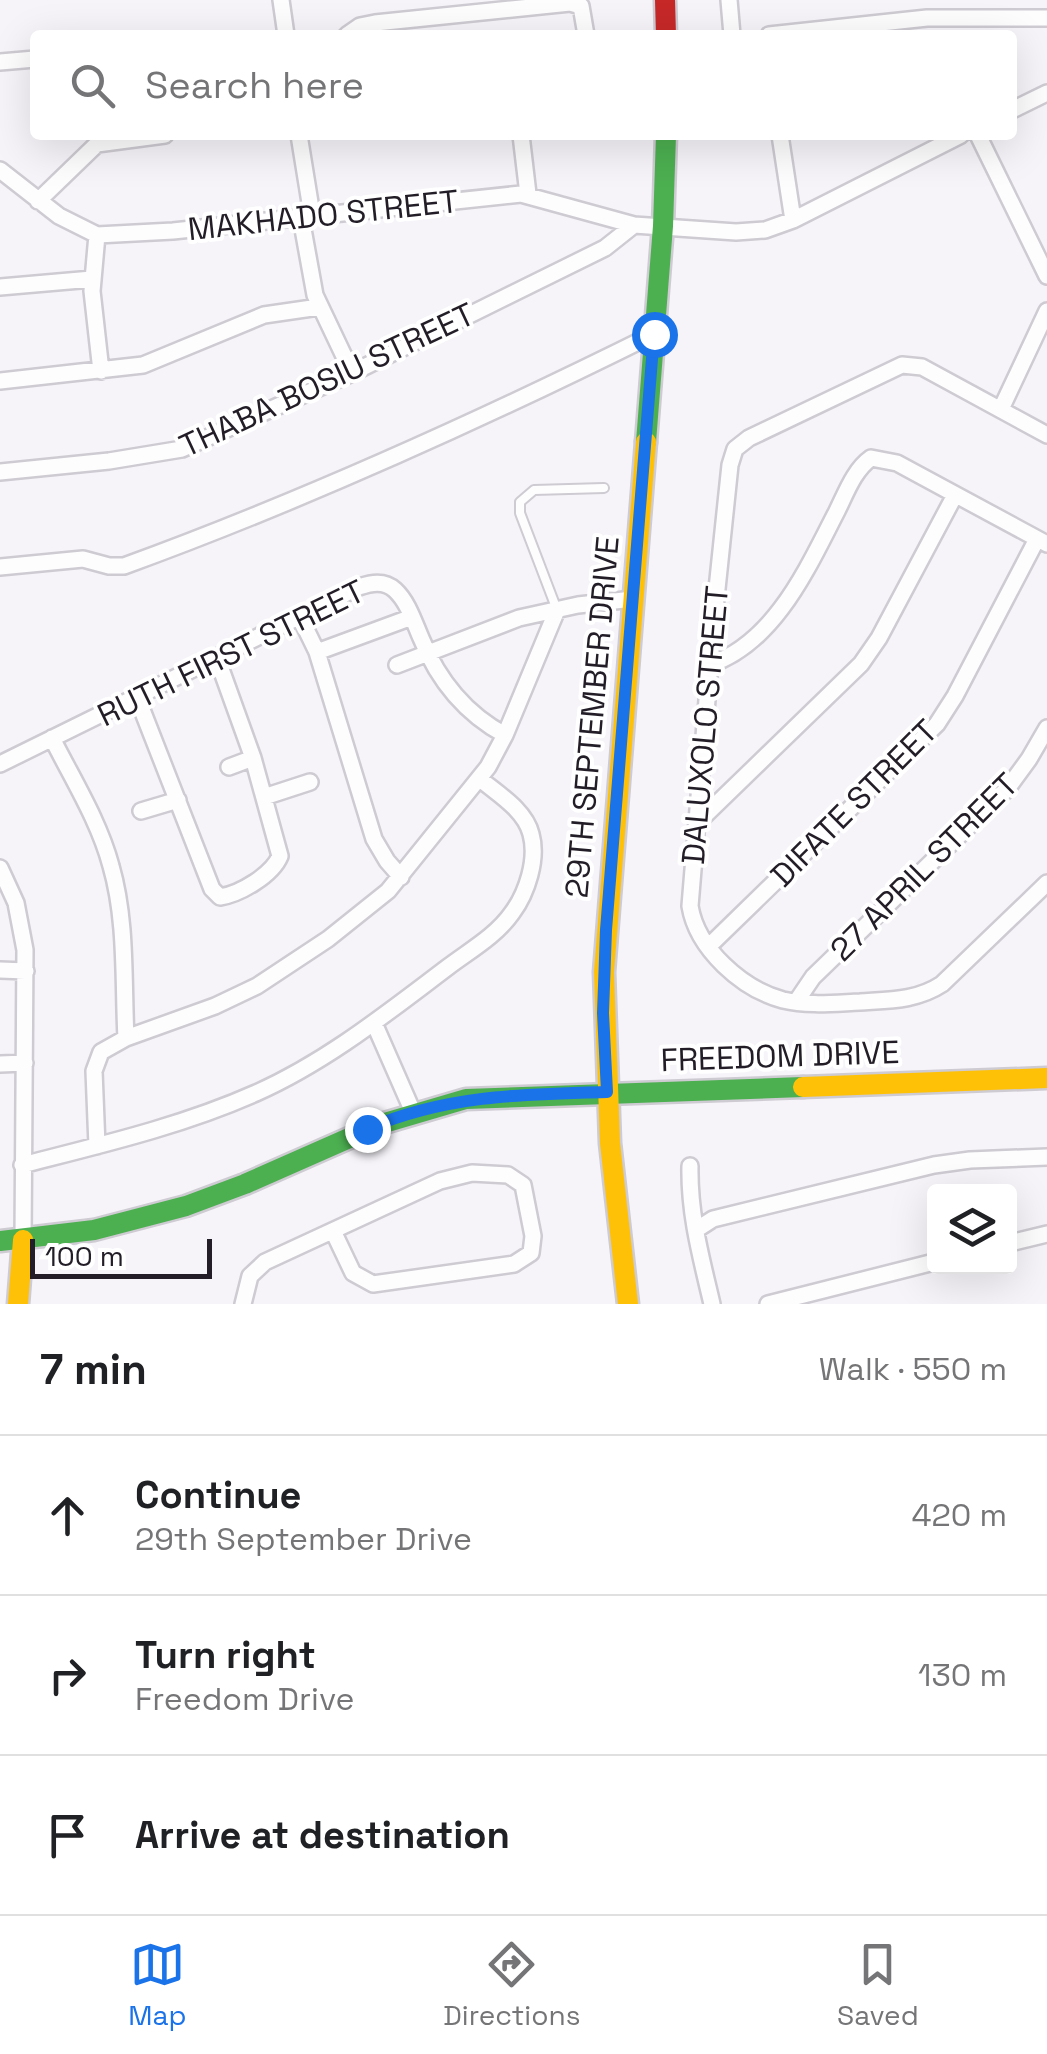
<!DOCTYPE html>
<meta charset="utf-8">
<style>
body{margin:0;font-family:"Space Grotesk",sans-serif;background:#f2f2f2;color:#202124}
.controls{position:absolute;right:30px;bottom:30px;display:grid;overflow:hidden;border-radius:10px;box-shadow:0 10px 40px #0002}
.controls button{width:90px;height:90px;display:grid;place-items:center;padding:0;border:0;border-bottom:2px solid #e0e0e0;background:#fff;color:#202124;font:50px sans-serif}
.scale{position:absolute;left:30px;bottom:25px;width:182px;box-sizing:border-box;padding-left:10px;border:5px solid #221d26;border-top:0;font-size:28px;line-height:35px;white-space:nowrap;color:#221d26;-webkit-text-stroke:8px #fff;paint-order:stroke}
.stop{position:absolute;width:30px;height:30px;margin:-22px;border:8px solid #1a73e8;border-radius:50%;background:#fff}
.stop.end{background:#1a73e8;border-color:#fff;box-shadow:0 2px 10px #0008}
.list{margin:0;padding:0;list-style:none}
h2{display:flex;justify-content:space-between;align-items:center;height:130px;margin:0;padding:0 40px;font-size:42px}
h2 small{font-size:32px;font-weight:400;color:#757577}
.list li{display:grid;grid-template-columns:65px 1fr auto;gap:30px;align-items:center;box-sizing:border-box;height:160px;padding:0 40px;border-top:2px solid #e0e0e0}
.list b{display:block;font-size:38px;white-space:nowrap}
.list p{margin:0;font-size:32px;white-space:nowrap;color:#757577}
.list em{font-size:32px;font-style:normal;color:#757577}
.icon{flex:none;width:55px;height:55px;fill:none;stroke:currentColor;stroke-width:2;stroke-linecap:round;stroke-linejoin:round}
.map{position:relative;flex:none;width:1047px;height:1304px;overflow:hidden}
.search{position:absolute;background:#fff;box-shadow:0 10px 40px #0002;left:30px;right:30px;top:30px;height:110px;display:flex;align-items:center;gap:25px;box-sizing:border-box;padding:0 35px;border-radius:10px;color:#757577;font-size:38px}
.sheet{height:610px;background:#fff}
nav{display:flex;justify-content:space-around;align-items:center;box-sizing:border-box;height:140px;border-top:2px solid #e0e0e0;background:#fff;font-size:28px;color:#757577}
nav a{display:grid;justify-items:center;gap:5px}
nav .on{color:#1a73e8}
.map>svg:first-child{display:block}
</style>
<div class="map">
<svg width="1047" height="1304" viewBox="0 0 1047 1304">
<rect width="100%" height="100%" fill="#f6f4f9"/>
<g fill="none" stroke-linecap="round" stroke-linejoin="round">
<g stroke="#cecbd2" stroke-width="12">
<path id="lane" d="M 557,610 L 520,513 L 520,502 L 534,490 L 604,488"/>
</g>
<g stroke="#cecbd2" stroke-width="20">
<path id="street" d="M 281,0 L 286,35
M 729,0 L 732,35
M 347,35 L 360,26 L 375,23 L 570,3 L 581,6 L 586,35
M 769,35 L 927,18 L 1047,18
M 0,62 L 35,59
M 1012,110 L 1047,93
M 299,135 L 312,215
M 521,135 L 528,194
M 780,135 L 793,220
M 978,135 L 1047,276
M 0,170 L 59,216 L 97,235 L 173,231 L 521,194 L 634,225 L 736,232 L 765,230 L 793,220 L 961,135
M 38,201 L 97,144 L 165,135
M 301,218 L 315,295 L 352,373
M 97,235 L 92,291 L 101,371
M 0,287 L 92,279
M 0,381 L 143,365 L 264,315 L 319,307
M 1001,409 L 1047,311
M 1047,435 L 922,367 L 902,365 L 749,438 L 735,449 L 730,465 L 713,627 L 690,906 C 697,949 742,989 783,1000 C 808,1006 835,1003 860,1002 C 889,1000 916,1001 942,984 L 1047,883
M 0,472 L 109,461 L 182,449 L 352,373 L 605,248 L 634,225
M 0,567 L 83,559 L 109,566 L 124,566 C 305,500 481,420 654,334
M 300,617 L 317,652 L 374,839 L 387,861 L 401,877
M 317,652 L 412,617
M 397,665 L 519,618 L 578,605 L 633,599
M 709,665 C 775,643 808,567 837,511 C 846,493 854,470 871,458 L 897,463 L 1047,544
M 137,697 L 212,889 L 220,897 C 240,894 272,875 280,856 L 253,758 L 217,658
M 52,738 C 73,780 99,821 111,866 C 127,921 123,982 126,1038
M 0,764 L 359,587 C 371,583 384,580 395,590 C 408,602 414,622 421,638 C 438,680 466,714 505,735
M 229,767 L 253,758
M 264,797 L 310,782
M 141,811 L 178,800
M 698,822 L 861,664 L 879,638 L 955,495
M 0,868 L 16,903 L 25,950 L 23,1240
M 708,947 L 937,724 L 955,696 L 1037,539
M 0,970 L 26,971
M 796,1002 L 813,977 L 1007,789 L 1029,759 L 1047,728
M 374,1023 L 413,1112
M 0,1064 L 25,1063
M 97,1146 L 94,1071 L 101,1052 L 126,1038 L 215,1006 L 257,986 L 328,939 L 388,891 L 488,767 L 505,735 L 557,610
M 22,1165 C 100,1145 182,1126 256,1093 C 326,1062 387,1013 448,967 C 469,951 496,936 512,913 C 527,893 538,859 531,834 C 525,810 498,794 480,779
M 690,1166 C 689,1214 701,1257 712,1304
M 699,1228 L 713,1219 L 934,1165 L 970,1160 L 1047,1157
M 1010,1243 L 1047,1234
M 243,1304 L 250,1276 L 265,1262 L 440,1181 L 472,1173 L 508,1175 L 523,1185 L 533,1236 L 531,1253 L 514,1264 L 373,1284 L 353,1273 L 333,1231
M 768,1304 L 934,1262"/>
</g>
<g stroke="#cecbd2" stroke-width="25">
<path id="fast" d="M 646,442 L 663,226 L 666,135
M 0,1241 L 94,1230 L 186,1206 L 245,1184 L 381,1124 L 466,1099 L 803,1087"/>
</g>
<g stroke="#cecbd2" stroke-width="25">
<path id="slow" d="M 803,1087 L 1047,1078
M 18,1304 L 23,1240
M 628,1304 L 610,1143 L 604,972 L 646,442"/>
</g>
<g stroke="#cecbd2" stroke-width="25">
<path id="jam" d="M 665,0 L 666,35"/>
</g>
<use href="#lane" stroke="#fefdfe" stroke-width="8"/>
<use href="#street" stroke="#fefdfe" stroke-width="15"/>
<use href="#fast" stroke="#4caf50" stroke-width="20"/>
<use href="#slow" stroke="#ffc107" stroke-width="20"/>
<use href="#jam" stroke="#c62828" stroke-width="20"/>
</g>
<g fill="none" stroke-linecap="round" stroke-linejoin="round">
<path stroke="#1a73e8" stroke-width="12" d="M 367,1129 C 445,1095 524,1094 607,1092 L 603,1013 L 606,930 L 654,334"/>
</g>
<g text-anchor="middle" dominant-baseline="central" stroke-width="8" stroke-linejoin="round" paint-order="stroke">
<g font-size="32" fill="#221d26" stroke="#fff">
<text transform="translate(323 215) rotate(-6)">MAKHADO STREET</text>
<text transform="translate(327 380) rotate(-25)">THABA BOSIU STREET</text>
<text transform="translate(231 653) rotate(-26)">RUTH FIRST STREET</text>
<text transform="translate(592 717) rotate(-85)">29TH SEPTEMBER DRIVE</text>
<text transform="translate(705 725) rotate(-85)">DALUXOLO STREET</text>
<text transform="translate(854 803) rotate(-45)">DIFATE STREET</text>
<text transform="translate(924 867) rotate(-45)">27 APRIL STREET</text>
<text transform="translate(780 1056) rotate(-2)">FREEDOM DRIVE</text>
</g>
</g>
</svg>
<div class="controls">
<button><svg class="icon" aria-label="layers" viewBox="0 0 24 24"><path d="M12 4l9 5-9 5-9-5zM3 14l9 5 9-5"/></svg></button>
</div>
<div class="scale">100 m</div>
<div class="stop" style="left:654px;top:334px"></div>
<div class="stop end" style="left:367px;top:1129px"></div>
<div class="search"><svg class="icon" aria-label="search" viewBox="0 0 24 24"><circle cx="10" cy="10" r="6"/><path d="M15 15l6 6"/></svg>Search here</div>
</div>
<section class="sheet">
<h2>7 min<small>Walk · 550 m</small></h2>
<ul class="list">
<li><svg class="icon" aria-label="ahead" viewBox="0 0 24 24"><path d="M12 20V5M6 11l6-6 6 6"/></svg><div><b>Continue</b><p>29th September Drive</p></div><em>420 m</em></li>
<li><svg class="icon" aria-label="right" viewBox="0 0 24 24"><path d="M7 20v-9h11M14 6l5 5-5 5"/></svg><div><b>Turn right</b><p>Freedom Drive</p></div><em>130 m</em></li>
<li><svg class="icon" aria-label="arrive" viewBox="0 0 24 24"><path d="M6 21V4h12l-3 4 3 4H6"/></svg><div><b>Arrive at destination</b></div></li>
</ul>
</section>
<nav>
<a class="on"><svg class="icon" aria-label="map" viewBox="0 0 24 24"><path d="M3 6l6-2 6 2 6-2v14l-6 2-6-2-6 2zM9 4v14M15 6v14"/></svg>Map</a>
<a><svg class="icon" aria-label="directions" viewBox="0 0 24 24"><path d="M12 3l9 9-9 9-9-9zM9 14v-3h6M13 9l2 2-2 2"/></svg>Directions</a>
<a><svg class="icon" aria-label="saved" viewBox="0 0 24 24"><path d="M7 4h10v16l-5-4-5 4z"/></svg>Saved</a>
</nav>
